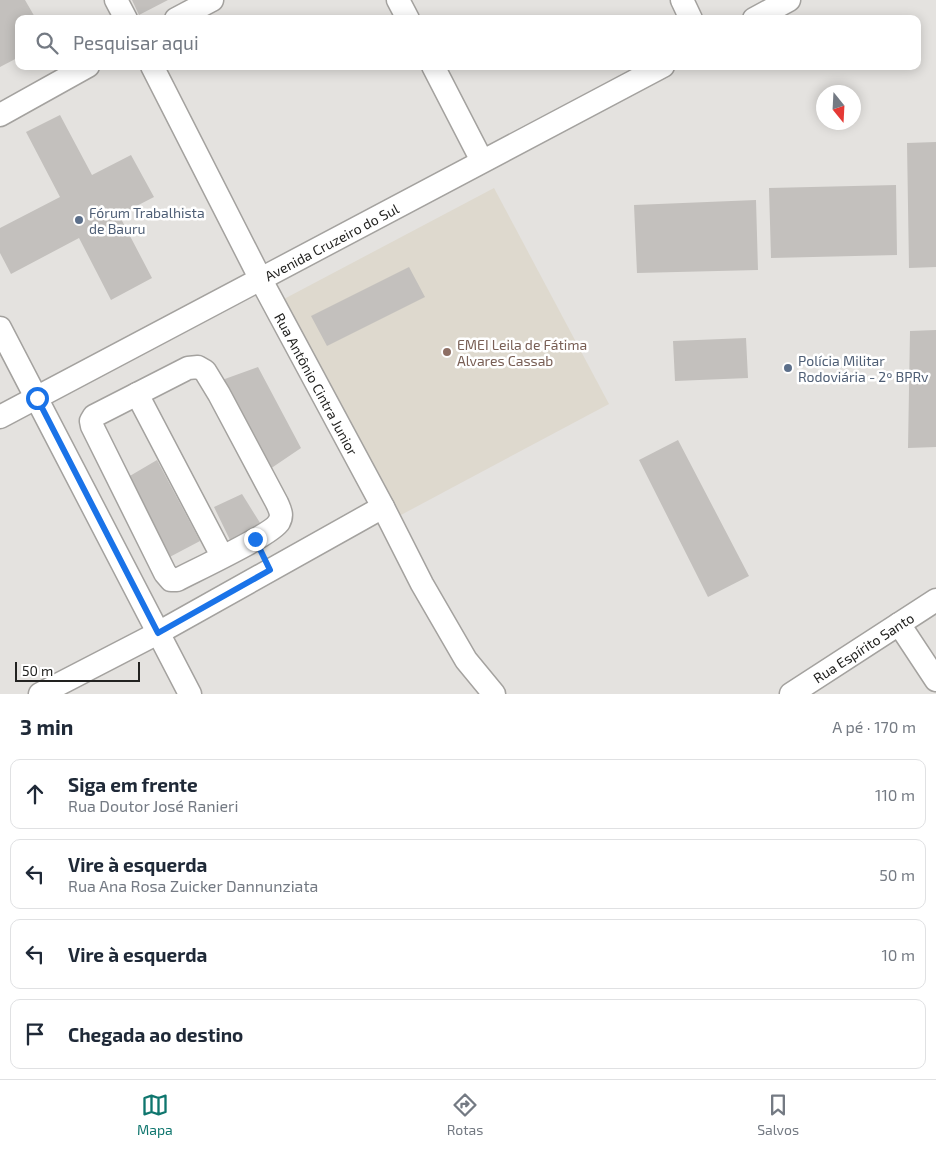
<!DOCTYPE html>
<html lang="pt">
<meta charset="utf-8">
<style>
body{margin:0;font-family:"Exo 2",sans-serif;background:#f2f2f3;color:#1f2937}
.compass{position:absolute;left:816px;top:85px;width:45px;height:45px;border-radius:50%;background:#fff;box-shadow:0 2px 12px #0003;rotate:162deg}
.scale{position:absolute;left:15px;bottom:12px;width:125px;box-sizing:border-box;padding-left:5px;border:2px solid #222220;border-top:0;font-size:14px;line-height:18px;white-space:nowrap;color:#222220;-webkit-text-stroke:4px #fff;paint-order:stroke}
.stop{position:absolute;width:15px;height:15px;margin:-11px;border:4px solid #1a73e8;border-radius:50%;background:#fff}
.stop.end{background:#1a73e8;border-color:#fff;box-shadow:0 1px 5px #0008}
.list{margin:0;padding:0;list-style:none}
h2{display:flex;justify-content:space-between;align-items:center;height:65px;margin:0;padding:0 20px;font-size:21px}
h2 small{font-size:16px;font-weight:400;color:#747a83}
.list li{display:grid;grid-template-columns:32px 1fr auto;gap:15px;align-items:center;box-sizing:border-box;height:70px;margin:0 10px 10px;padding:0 10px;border:1px solid #e0e1e3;border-radius:10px}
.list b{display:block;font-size:19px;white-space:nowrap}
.list p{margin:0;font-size:16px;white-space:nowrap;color:#747a83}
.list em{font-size:16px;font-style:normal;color:#747a83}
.icon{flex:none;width:28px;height:28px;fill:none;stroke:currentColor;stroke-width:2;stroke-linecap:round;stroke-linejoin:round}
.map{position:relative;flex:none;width:936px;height:694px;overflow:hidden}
.search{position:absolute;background:#fff;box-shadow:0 2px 12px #0003;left:15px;right:15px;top:15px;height:55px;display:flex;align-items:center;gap:12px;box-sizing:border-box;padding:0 18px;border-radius:10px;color:#747a83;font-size:19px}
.sheet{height:385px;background:#fff}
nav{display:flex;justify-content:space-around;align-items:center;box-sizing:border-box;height:70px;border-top:1px solid #e0e1e3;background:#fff;font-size:14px;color:#747a83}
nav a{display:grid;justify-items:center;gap:2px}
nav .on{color:#0f766e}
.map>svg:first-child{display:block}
</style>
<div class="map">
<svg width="936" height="694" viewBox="0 0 936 694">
<rect width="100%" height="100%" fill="#e4e2df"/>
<path fill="#ded9ce" d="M 494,188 L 609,404 L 399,516 L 284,299 Z"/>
<path fill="#c3c0bd" d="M 0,0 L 25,0 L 36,19 L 19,19 L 19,57 L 0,67 Z
M 132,0 L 168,0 L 139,15 Z
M 60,115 L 92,175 L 131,155 L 154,197 L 119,215 L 152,278 L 111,300 L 79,238 L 11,274 L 0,253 L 0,228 L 60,197 L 26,132 Z
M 936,142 L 936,267 L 909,268 L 907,143 Z
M 896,185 L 897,255 L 771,258 L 769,188 Z
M 756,200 L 758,270 L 637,273 L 634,205 Z
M 409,267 L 425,297 L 327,346 L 311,316 Z
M 936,330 L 936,447 L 908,448 L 910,331 Z
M 746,338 L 748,378 L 675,381 L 673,341 Z
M 258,367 L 301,448 L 270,469 L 222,380 Z
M 678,440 L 749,576 L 708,597 L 639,460 Z
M 157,460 L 200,541 L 164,560 L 123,480 Z
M 242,494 L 262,526 L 231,542 L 214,507 Z"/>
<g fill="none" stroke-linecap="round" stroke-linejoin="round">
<g stroke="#a4a29f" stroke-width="25">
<g id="minor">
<path d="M 116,0 L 126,19"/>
<path d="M 398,0 L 408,19"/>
<path d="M 682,0 L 691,19"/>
<path d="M 176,19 L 212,0"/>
<path d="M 754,19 L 789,0"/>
<path id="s1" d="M 152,66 L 261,280 L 383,507 L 422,584 L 466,660 L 494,694"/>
<path d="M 433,66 L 482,161"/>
<path d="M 0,115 L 88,66"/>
<path d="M 0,328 L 190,694"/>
<path d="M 198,367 L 205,371 L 219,394 L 277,503 C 280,510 283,515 279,522 C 273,534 194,571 177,580 L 171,580 L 165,573 L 92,426 L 91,421 L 94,416 L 188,368 Z"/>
<path d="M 137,394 L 222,556"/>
<path id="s2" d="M 0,417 L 663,66"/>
<path d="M 899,624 L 936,680"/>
<path d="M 40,694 L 158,633 L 383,507"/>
<path id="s3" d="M 791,694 L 936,600"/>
</g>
</g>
<use href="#minor" stroke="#fff" stroke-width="22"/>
</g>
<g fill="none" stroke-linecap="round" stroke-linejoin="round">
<path stroke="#1a73e8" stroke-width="6" d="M 37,398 L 158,633 L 270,570 L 255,539"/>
</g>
<g fill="#5c6f8a" stroke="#fff" stroke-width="2">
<circle cx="79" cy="220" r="5"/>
<circle cx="788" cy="368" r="5"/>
</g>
<circle fill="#8d6e63" stroke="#fff" stroke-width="2" cx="447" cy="352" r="5"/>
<g text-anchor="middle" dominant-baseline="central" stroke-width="5" stroke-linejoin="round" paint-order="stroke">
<g font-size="14" fill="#4e5e75" stroke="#fff" text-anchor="start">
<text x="89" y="212">Fórum Trabalhista<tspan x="89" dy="16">de Bauru</tspan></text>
<text x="798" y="360">Polícia Militar<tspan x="798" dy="16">Rodoviária - 2º BPRv</tspan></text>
</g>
<g font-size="14" fill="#222220" stroke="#fff">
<text stroke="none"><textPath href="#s2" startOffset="375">Avenida Cruzeiro do Sul</textPath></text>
<text stroke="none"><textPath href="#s1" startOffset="358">Rua Antônio Cintra Junior</textPath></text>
<text stroke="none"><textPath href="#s3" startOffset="86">Rua Espírito Santo</textPath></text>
</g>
<g font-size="14" fill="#785e54" stroke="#fff" text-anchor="start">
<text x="457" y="344">EMEI Leila de Fátima<tspan x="457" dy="16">Alvares Cassab</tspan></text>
</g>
</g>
</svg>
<svg class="compass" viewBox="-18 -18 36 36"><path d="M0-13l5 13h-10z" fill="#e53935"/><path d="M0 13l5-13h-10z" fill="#747a83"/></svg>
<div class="scale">50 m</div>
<div class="stop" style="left:37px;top:398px"></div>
<div class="stop end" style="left:255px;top:539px"></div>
<div class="search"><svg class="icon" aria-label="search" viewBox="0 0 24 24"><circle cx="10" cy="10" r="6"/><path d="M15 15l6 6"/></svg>Pesquisar aqui</div>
</div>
<section class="sheet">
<h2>3 min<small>A pé · 170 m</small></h2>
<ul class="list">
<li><svg class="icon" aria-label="ahead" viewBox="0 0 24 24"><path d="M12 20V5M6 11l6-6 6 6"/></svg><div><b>Siga em frente</b><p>Rua Doutor José Ranieri</p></div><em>110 m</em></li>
<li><svg class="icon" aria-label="left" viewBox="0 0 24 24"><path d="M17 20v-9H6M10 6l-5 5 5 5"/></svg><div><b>Vire à esquerda</b><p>Rua Ana Rosa Zuicker Dannunziata</p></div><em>50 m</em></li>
<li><svg class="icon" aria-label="left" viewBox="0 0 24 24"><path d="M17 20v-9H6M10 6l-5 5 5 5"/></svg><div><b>Vire à esquerda</b></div><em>10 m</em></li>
<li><svg class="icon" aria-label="arrive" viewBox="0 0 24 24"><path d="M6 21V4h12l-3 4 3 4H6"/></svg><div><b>Chegada ao destino</b></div></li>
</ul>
</section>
<nav>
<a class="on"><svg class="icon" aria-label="map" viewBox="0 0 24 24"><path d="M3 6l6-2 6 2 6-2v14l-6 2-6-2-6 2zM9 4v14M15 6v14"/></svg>Mapa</a>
<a><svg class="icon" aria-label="directions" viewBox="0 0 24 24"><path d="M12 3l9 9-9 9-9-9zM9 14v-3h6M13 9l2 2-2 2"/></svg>Rotas</a>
<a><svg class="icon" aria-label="saved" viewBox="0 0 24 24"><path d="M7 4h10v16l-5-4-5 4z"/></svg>Salvos</a>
</nav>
